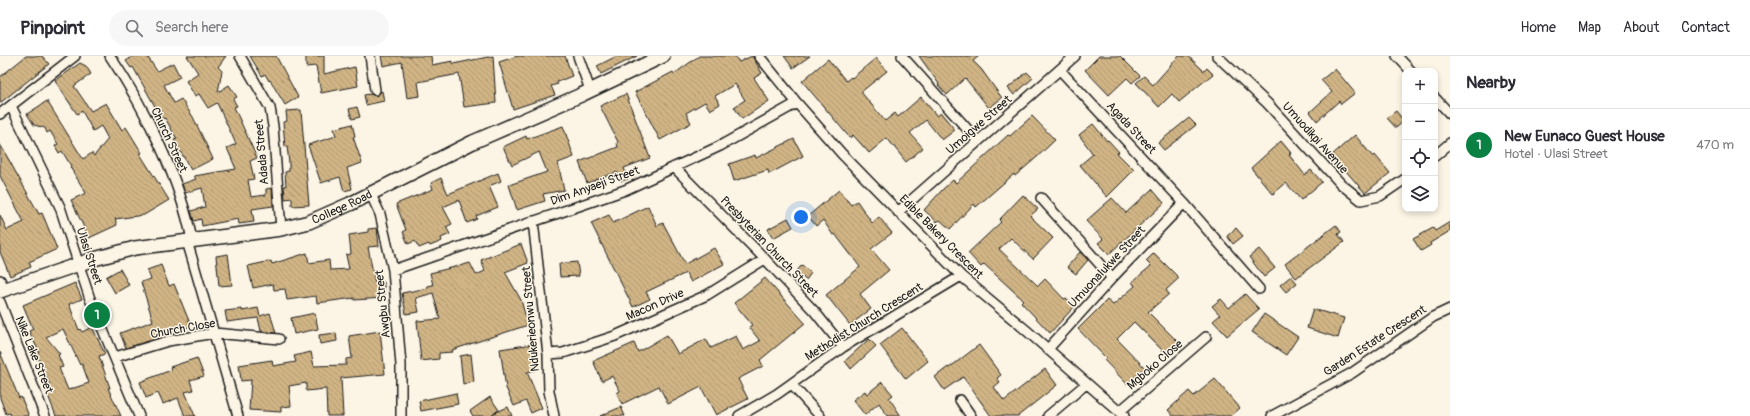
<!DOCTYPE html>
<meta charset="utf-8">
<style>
body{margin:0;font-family:Pangolin,sans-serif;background:#f7f7f7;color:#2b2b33}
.controls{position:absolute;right:12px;top:12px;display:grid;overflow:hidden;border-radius:8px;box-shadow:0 2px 6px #0003}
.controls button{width:36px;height:36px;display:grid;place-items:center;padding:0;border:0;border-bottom:1px solid #e1e1e2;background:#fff;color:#2b2b33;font:20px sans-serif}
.you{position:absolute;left:801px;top:161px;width:14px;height:14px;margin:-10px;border:3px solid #fff;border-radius:50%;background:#1a73e8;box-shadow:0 0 0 6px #1a73e833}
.badge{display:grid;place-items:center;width:26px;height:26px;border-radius:50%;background:#0b8043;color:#fff;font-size:13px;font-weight:700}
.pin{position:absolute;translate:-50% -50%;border:2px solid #fff;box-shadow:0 1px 4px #0006}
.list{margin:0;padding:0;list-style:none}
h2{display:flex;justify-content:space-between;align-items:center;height:52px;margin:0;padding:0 16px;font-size:17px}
h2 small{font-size:13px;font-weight:400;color:#7c7c81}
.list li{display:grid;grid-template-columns:26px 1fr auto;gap:12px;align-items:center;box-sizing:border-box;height:72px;padding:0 16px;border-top:1px solid #e1e1e2}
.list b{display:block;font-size:15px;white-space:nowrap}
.list p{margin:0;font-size:13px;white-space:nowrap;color:#7c7c81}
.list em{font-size:13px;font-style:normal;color:#7c7c81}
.icon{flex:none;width:22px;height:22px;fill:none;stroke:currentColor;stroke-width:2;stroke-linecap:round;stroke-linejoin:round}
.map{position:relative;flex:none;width:1450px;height:360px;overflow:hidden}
header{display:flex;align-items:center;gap:24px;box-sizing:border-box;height:56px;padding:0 20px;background:#fff;border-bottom:1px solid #e1e1e2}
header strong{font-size:19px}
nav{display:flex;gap:22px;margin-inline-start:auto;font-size:14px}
.search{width:280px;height:36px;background:#f7f7f7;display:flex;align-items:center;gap:10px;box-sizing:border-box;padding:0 14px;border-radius:22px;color:#7c7c81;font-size:15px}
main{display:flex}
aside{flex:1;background:#fff}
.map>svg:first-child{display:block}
</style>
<header>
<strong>Pinpoint</strong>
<div class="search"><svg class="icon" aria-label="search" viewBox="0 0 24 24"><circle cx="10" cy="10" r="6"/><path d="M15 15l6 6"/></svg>Search here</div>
<nav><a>Home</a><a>Map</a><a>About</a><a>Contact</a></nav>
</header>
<main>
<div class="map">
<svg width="1450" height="360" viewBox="0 0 1450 360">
<defs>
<pattern id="building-back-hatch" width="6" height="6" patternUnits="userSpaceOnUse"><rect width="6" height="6" fill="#d0b485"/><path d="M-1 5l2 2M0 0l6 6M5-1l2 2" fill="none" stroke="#b29a72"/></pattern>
</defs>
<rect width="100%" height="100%" fill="#fcf5e5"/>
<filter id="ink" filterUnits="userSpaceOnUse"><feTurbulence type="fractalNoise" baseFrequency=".025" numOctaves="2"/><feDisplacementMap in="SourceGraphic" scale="8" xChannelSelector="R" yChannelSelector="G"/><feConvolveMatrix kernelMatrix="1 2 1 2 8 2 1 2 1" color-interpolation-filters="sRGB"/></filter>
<g filter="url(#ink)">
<path fill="url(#building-back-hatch)" stroke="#1c1c1c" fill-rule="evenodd" d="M 26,0 L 42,0 L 49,8 L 0,47 L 0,21 Z
M 133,0 L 147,0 L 157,15 L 173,7 L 180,21 L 164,29 L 174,47 L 181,43 L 193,61 L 213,103 L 191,114 L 174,84 L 177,83 L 165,62 L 162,63 L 133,11 L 131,12 L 126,5 Z
M 187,0 L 226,0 L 218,11 L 222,15 L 218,36 L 229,29 L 237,41 L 233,43 L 237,50 L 234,51 L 257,102 L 250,105 L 254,123 L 248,124 L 251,141 L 266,139 L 266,133 L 272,132 L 273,150 L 252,153 L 254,166 L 239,168 L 238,163 L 202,170 L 201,163 L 194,165 L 191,155 L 205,151 L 202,132 L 185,137 L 182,128 L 196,123 L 194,120 L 236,113 L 227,92 L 236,88 L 217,47 L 208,52 L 199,38 L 195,40 L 186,25 L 198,17 Z
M 250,0 L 276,0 L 298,41 L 285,49 L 270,24 L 269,25 L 265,18 L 262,20 Z
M 306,0 L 324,0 L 324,18 L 355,11 L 358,30 L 321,37 L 316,10 L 306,11 Z
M 381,0 L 431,0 L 432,9 L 453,5 L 453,8 L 493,0 L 496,47 L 464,51 L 459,18 L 418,26 L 420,40 L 407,42 L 402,6 L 383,10 Z
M 518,0 L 565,0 L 572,20 L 557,26 L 558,28 L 551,30 L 555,39 L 513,53 L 499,6 Z
M 617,0 L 637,0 L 601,18 L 597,10 Z
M 699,0 L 735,0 L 739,6 L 752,0 L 762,17 L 754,22 L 769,45 L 742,63 L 734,51 L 745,44 L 735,28 L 715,40 L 720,48 L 710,54 L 705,46 L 686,57 L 691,67 L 660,84 L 635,36 L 673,16 L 674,18 Z
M 784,0 L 810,0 L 793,12 Z
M 919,0 L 979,0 L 973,5 L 981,13 L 1002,42 L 989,52 L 965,22 L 947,39 L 938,29 L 939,28 Z
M 1099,0 L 1120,0 L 1140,20 L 1132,27 L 1127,22 L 1109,39 L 1085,14 Z
M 1179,0 L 1188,0 L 1204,15 L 1207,12 L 1213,18 L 1179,46 L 1172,38 L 1159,51 L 1136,27 L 1144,20 L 1153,29 Z
M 876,2 L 887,15 L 861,36 L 885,65 L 895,57 L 898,61 L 921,41 L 937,60 L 941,57 L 955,74 L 942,84 L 926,64 L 910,77 L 923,92 L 906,106 L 887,82 L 869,97 L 853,79 L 850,82 L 802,25 L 828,3 L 846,25 L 851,21 L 852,22 Z
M 80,7 L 86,10 L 91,18 L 74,30 L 91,55 L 106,47 L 122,74 L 126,71 L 142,97 L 140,98 L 169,144 L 144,159 L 115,163 L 117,169 L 89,182 L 71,144 L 86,137 L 70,111 L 71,110 L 62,95 L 59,97 L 55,90 L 58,88 L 50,75 L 47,77 L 45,72 L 34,69 L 27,58 L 47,45 L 83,103 L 92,97 L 94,100 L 108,83 L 101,70 L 93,75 L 82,55 L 77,58 L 55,25 Z
M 1335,13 L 1355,37 L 1341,48 L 1339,45 L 1317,65 L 1310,56 L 1332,36 L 1321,24 Z
M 1027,16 L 1033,22 L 1014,39 L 1008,32 Z
M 382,35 L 384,45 L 366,49 L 364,39 L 370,38 L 376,40 Z
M 626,38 L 650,102 L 624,112 L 628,123 L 621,125 L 617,116 L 587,127 L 579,106 L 618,91 L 617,87 L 618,86 L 600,50 Z
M 357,51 L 360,61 L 352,63 L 349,53 Z
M 301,54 L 309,149 L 292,150 L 292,142 L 285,143 L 284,130 L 286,130 L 285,116 L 289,115 L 289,107 L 287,90 L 285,91 L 283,66 L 287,65 L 286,55 Z
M 1396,55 L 1404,65 L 1396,72 L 1387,62 Z
M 1032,60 L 1055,84 L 1036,102 L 1015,120 L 1014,118 L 976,151 L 974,148 L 950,173 L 940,164 L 937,166 L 924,154 L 943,133 L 953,124 L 956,127 L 1008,79 L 1010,80 Z
M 1189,62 L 1196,69 L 1164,94 L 1158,87 Z
M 352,68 L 355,80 L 353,81 L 362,107 L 347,112 L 352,133 L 344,135 L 340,121 L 321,127 L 308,89 L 336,80 L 334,73 Z
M 1093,68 L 1107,85 L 1108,84 L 1119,96 L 1117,97 L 1134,114 L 1107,141 L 1080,109 L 1093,98 L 1079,79 Z
M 563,70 L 574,101 L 558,107 L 564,134 L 543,138 L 545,145 L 517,154 L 509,129 L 547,116 L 539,96 L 512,109 L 503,91 L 526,80 L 527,83 Z
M 1355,79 L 1373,101 L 1375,99 L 1390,117 L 1365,137 L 1332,99 Z
M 794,83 L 803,100 L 769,118 L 768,114 L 734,125 L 729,108 L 755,99 L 756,102 Z
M 1281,85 L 1291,97 L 1289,99 L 1305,119 L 1311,114 L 1322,126 L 1301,144 L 1286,127 L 1273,138 L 1251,112 Z
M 0,88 L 39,158 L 42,157 L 57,193 L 29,206 L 31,211 L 10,220 L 0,196 L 0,159 L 7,174 L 24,166 L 0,120 Z
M 498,117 L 501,125 L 489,130 L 498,151 L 476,160 L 477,163 L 467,167 L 459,144 L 443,151 L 452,168 L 446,171 L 450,178 L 441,182 L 442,185 L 430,190 L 429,188 L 419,192 L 415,185 L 408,188 L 403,176 L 406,174 L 396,148 L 433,133 L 431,127 L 441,122 L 448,138 Z
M 1152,133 L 1164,147 L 1109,198 L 1098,187 L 1103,183 L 1086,165 L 1112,142 L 1126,157 Z
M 839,134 L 851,149 L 857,145 L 872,167 L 879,161 L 892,177 L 871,193 L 889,214 L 860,238 L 871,253 L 850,269 L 826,239 L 860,211 L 835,178 L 833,179 L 823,164 L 816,170 L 808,160 Z
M 1023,139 L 1038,153 L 1030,160 L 1053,182 L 1033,203 L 1011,182 L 999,193 L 1038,230 L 1045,223 L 1064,243 L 1066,242 L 1075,250 L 1050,277 L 1021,246 L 1023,244 L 984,208 L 981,211 L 968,197 L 1001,166 L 999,164 Z
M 648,150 L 657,170 L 663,167 L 685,208 L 714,192 L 724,208 L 691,226 L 686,217 L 646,236 L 650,243 L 633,251 L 591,167 L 609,159 L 613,167 Z
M 788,162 L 793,171 L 773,182 L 768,173 Z
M 1450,166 L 1450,175 L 1430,187 L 1431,189 L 1421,195 L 1413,183 L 1433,172 L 1435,175 Z
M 1336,169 L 1341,176 L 1338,178 L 1344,186 L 1296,222 L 1285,208 Z
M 377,172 L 379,190 L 368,191 L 375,227 L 384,226 L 384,242 L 354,244 L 354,242 L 317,247 L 316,240 L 287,244 L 285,233 L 274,234 L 273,228 L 253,232 L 248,210 L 271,205 L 272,208 L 307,197 L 309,207 L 329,204 L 330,214 L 349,213 L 346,199 L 351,198 L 349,179 L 368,176 L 368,173 Z
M 1236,172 L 1243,180 L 1233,188 L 1227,180 Z
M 521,188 L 528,207 L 505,216 L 521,244 L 528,269 L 452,294 L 453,296 L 439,297 L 439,303 L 421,305 L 417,265 L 440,263 L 433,237 L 416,242 L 419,256 L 406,258 L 402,237 L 428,232 L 427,230 L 433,229 L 430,217 L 463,209 L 470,207 L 476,219 L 485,215 L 481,204 Z
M 1259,193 L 1275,212 L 1264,221 L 1249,201 Z
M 1080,196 L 1088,204 L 1076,218 L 1067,211 Z
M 1154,197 L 1179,222 L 1166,234 L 1169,238 L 1148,256 L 1180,288 L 1167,299 L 1134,266 L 1117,283 L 1145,312 L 1127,328 L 1104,304 L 1106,302 L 1078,273 L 1107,244 L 1113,249 L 1135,230 L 1132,226 L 1151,210 L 1146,205 Z
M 228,198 L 232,229 L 219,230 L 216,200 Z
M 577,206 L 579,220 L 560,221 L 559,208 Z
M 161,209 L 169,230 L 174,228 L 191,270 L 170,279 L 126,292 L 120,277 L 153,265 L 141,226 L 151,223 L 147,214 Z
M 802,209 L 811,217 L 806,224 L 796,216 Z
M 120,213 L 129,229 L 115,237 L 106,221 Z
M 1291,220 L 1297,227 L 1286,236 L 1280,229 Z
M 765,222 L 805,267 L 760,304 L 763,310 L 738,323 L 748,343 L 716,359 L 701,331 L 668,348 L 659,330 L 622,348 L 617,337 L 620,335 L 612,320 L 602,325 L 593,305 L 634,287 L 638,296 L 667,279 L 678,298 L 706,283 L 711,292 L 736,280 L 743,294 L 760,285 L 749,271 L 752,269 L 734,247 Z
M 75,227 L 82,243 L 69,248 L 79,274 L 80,273 L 82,276 L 92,271 L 105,298 L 99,300 L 110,332 L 108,332 L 121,360 L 56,360 L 45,332 L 50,330 L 36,297 L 39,296 L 29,275 L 33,273 L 23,249 ZM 63,273 L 80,309 L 82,308 L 89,327 L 68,334 L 59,312 L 63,311 L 58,299 L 60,298 L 46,281 Z
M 1245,238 L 1259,253 L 1227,280 L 1213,265 L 1220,259 L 1212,250 L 1221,243 L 1229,252 Z
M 258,252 L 260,260 L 270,257 L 276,277 L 261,275 L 258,262 L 227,266 L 225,255 L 242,253 L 242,255 Z
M 1313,253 L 1344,262 L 1338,282 L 1307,272 Z
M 315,257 L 318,273 L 294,278 L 291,262 Z
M 1264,258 L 1298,281 L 1286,299 L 1252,276 Z
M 902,272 L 928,305 L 906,323 L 880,289 Z
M 380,275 L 385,318 L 341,322 L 343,360 L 327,360 L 326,333 L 306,335 L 306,327 L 289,330 L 291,350 L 281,351 L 281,356 L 249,354 L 251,324 L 241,325 L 239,309 L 272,304 L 273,310 L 296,306 L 294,300 L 311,296 L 314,310 L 346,309 L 346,303 L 352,302 L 349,280 Z
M 336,277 L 337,285 L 320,288 L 319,279 Z
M 869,283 L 876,290 L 851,313 L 845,305 Z
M 533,288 L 536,314 L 527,316 L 542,352 L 531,357 L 526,345 L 514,350 L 506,332 L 500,293 Z
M 979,289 L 1001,319 L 997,322 L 1000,326 L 994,331 L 1004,345 L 1045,313 L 1057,329 L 1018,360 L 991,360 L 963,321 L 944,334 L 935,321 L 948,311 L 949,312 Z
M 0,296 L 19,342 L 21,341 L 29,360 L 11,360 L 10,357 L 6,358 L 0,342 Z
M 471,298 L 474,326 L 463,328 L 460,300 Z
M 197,302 L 204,320 L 190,324 L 193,334 L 185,336 L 195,360 L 185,360 L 178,342 L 163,348 L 158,337 L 146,342 L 140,326 L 171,314 L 170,311 Z
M 1215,323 L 1240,352 L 1231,360 L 1173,360 L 1168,354 L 1189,335 L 1194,340 Z
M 882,326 L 893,339 L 889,342 L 901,360 L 887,360 L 879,347 L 865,359 L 853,344 L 865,335 L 867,338 Z
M 456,337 L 458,348 L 421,355 L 419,345 Z
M 490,341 L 499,354 L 492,358 L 508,351 L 512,360 L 473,360 L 470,355 Z
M 621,351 L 625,360 L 600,360 Z"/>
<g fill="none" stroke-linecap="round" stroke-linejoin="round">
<g stroke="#1c1c1c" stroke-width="12">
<path id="street" d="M 110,0 C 145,52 180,123 192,184
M 240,0 L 270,52 L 273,70 L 281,173
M 370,0 L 375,34
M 578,0 L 590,34
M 759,0 L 797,47 L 842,98 L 961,220 L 1026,274 L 1124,360
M 902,0 L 978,85
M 1217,0 L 1267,47 L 1341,128 L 1361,144 L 1380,140 L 1405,123
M 1397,0 L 1411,15
M 1060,14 L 1184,147 L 1259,233
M 1435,42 L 1450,58
M 11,50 L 60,151 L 90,243 L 139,360
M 0,58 L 75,0
M 1435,100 L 1450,87
M 674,111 L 765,203 L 815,256 L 843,291
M 369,139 L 373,143 L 380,158 L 393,214 L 401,309 L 401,360
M 1041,142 L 1112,222
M 898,156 L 1075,0
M 533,165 L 548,298 L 549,335 L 554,360
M 187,185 L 238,360
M 393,214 L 625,134 L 720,90 L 797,47
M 0,224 L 5,234
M 0,246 L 45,360
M 1048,293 L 1112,222 L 1184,147
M 548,298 L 563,297 L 615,280 L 707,239 L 765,203
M 115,301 L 168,285 L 214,277 L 279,283
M 791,328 L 820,360
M 960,344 L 971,360
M 1119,356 L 1206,281
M 739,360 L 777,338 L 843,291 L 961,220
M 1048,360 L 1086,328
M 1272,360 L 1352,317 L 1433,261 L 1450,253"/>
</g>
<g stroke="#1c1c1c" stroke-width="16">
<g id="secondary">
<path id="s1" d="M 0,235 L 94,203 L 135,192 L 281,173 L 309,166 L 350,148 L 473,86 L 581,39 L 663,0"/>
</g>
</g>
<use href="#street" stroke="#fcf5e5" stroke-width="9"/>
<use href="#secondary" stroke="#fcf5e5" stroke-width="13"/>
</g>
</g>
<g text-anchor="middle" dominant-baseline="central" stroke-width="3" stroke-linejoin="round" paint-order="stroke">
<g font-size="12" fill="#1c1c1c" stroke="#fcf5e5">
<text transform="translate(979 69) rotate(-41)">Umoigwe Street</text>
<text transform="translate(1131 72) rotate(47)">Agada Street</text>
<text transform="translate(1315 82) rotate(48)">Umuodikpi Avenue</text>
<text transform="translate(169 84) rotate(65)">Church Street</text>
<text transform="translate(262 96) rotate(-95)">Adada Street</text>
<text transform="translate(595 130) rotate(-20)">Dim Anyaeji Street</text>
<text stroke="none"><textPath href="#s1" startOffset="354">College Road</textPath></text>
<text transform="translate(941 181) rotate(45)">Edible Bakery Crescent</text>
<text transform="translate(769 191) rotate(46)">Presbyterian Church Street</text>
<text transform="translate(89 200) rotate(72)">Ulasi Street</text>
<text transform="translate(1107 211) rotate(-47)">Umuonalukwe Street</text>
<text transform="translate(383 248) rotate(-96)">Awgbu Street</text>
<text transform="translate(655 249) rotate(-24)">Macon Drive</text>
<text transform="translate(531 263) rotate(-95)">Ndukerieonwu Street</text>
<text transform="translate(864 266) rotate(-32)">Methodist Church Crescent</text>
<text transform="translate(183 273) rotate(-10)">Church Close</text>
<text transform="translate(1375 285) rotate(-33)">Garden Estate Crescent</text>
<text transform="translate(34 299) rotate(68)">Nike Lake Street</text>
<text transform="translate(1155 309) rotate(-41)">Mgboko Close</text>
</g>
</g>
</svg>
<div class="controls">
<button>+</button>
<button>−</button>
<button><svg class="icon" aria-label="locate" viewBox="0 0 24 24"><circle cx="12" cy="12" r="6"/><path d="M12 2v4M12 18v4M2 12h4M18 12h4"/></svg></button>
<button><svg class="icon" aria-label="layers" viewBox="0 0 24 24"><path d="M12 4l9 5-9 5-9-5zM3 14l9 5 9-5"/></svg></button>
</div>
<div class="you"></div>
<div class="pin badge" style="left:97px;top:259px">1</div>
</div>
<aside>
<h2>Nearby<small></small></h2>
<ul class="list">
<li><span class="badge">1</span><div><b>New Eunaco Guest House</b><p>Hotel · Ulasi Street</p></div><em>470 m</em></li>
</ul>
</aside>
</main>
